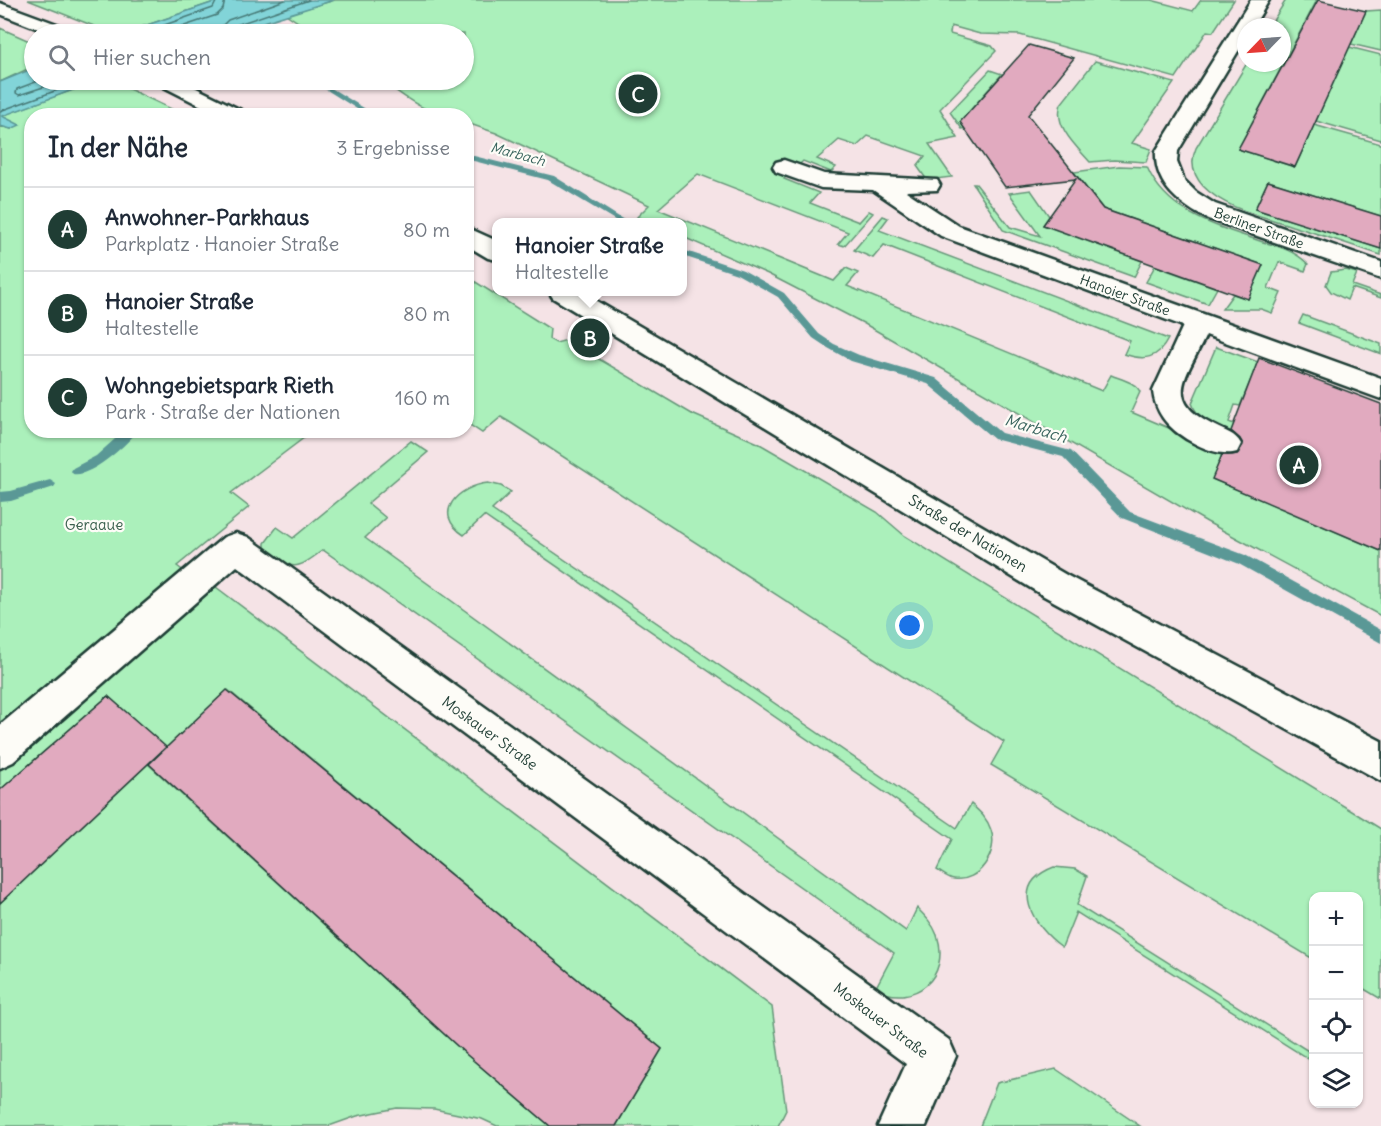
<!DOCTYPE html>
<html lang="de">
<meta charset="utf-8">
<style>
body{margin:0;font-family:Delius,sans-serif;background:#f2f2f3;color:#1f2937}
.controls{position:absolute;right:18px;bottom:18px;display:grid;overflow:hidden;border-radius:12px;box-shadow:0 2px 4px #0004}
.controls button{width:54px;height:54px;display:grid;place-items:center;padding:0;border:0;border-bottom:2px solid #e0e1e3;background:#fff;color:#1f2937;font:30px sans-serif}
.compass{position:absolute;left:1237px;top:18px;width:54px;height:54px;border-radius:50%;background:#fff;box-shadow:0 2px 4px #0004;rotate:245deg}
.you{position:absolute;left:910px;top:626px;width:21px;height:21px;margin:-15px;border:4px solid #fff;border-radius:50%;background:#1a73e8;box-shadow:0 0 0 9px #1a73e833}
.badge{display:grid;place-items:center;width:39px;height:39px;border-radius:50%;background:#1f3d34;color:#fff;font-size:20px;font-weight:700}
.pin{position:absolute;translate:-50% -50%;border:3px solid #fff;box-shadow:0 2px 6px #0006}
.popup{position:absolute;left:492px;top:218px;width:195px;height:78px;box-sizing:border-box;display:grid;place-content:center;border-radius:12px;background:#fff;filter:drop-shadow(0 2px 4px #0005);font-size:20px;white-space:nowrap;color:#747a83}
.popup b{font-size:22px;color:#1f2937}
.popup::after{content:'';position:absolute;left:50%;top:100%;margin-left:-12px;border:12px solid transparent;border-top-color:#fff}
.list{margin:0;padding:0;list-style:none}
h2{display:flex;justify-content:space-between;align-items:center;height:78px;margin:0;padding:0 24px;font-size:26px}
h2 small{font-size:20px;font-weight:400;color:#747a83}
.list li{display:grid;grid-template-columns:39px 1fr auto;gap:18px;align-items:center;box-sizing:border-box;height:84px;padding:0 24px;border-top:2px solid #e0e1e3}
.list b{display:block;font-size:22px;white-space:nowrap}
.list p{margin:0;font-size:20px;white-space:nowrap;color:#747a83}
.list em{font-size:20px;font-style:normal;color:#747a83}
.icon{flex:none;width:33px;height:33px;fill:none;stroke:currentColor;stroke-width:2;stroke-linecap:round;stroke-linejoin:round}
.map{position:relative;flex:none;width:1381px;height:1126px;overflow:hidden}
.search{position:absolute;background:#fff;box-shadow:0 2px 4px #0004;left:24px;top:24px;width:450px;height:66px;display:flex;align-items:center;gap:15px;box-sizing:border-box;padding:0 21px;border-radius:33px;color:#747a83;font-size:22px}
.panel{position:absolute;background:#fff;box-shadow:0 2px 4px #0004;left:24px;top:108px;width:450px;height:330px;border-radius:24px}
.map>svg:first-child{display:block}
</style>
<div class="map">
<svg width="1381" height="1126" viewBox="0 0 1381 1126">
<rect width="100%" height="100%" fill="#f5e3e6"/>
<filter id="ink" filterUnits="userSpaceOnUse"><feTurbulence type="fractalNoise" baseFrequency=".0167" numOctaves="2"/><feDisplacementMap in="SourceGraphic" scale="12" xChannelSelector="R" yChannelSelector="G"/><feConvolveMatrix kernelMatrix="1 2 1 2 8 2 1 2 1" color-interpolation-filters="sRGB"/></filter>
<g filter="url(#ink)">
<path fill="#abf0bb" stroke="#659678" stroke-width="1.5" d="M 28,0 L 220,0 L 121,34 L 114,34 Z
M 335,0 L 1151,0 L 1193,11 L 1201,0 L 1234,0 L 1213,32 L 1207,31 L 1176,78 L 1020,35 L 980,34 L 951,26 L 950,34 L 992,46 L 996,51 L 940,109 L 958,138 L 929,144 L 952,177 L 927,180 L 917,166 L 925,156 L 868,136 L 857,146 L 839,140 L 817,159 L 836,167 L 831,172 L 803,161 L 784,179 L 819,193 L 810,203 L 859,222 L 869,211 L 873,213 L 844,246 L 838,244 L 848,232 L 698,174 L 658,209 L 834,281 L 846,268 L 858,273 L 847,286 L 1102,391 L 1111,375 C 1120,379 1136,382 1140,392 L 1131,412 L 1223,451 L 1213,479 L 1381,551 L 1381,616 L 1207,522 L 863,323 L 768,274 L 683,237 L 683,222 L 650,222 L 637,217 L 649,205 L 496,133 L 467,123 L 466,116 C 424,115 414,103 381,80 L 464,80 L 464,34 L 316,34 L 286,14 Z
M 1286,0 L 1317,0 L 1238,149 L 1295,167 L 1314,125 L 1381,144 L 1381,216 L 1268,181 L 1255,209 L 1381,249 L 1381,255 C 1351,245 1322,235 1292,226 C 1263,216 1225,209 1203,186 C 1193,175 1190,162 1196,148 L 1247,63 L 1282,63 L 1282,27 L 1269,27 Z
M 1381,10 L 1381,51 L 1351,44 L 1366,11 Z
M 0,28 L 34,43 L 34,66 L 0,82 Z
M 1349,47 L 1381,55 L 1381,140 L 1316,121 Z
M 1095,61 L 1174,83 L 1132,143 L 1151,149 L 1146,162 L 1114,160 L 1090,162 C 1077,147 1053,126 1061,104 Z
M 990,70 L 1002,74 L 966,115 L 985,126 L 962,129 L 950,112 Z
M 100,80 L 110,80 L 184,115 L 32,116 L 32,430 L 313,431 L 231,493 L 249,507 L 177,566 L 185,572 L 0,731 L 0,126 L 11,129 L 1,116 Z
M 1119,166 L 1147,167 C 1167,214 1219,227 1263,242 C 1281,247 1295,251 1308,264 L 1305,271 L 1279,262 L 1268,288 L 1281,293 L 1272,313 L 1261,309 L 1222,309 L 1233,294 L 1248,299 L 1263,265 L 1103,209 L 1074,172 Z
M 973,184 L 976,184 L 1010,227 L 1040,236 L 1009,193 L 1031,190 L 1049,216 L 1043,225 L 1142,261 L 1134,277 L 1003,230 Z
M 883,216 L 888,218 L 879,230 L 1168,339 C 1158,359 1144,361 1124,354 L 1130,341 L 892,248 L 884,245 L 873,258 L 854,250 Z
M 1155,266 L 1217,288 L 1208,304 L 1146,282 Z
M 1346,270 L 1357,273 L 1352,285 L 1381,295 L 1381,298 L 1352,288 L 1347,300 L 1331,292 L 1326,285 L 1331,272 Z
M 466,276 L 550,329 L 549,339 L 556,343 L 567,340 L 692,414 L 758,443 L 877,512 L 905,536 L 1381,829 L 1381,999 L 1359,986 L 1358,896 L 1314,896 L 1313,959 L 991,765 L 1004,742 L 511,423 L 501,417 L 482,433 L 467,423 L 468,408 L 466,407 Z
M 1303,315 L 1381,344 L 1381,354 L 1299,323 Z
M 1216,347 L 1258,362 L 1240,406 L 1235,405 L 1229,422 L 1234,424 L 1231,432 C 1216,426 1197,420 1192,403 Z
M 411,441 L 428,452 L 368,503 L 386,518 L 365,538 L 906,931 L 917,908 C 925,916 933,924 937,935 C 951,977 914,1009 875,989 L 894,953 L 323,550 C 294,572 293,570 265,550 L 265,543 L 277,527 L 293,538 Z
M 488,483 L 501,486 L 511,492 L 492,510 L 957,828 L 971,804 C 980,812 987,818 991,830 C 999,852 979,883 954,879 C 948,878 942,873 937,870 L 952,839 L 484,516 L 464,535 C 430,513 459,486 488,483 Z
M 212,584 L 772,1007 L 786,1110 L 778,1126 L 616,1126 L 662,1049 L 228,690 L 166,748 L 108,696 L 0,790 L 0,767 Z
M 148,764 L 467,1055 L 550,1126 L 497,1126 L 482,1119 L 434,1109 L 397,1108 L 357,1116 L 329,1126 L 0,1126 L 0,903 Z
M 1054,867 L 1075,869 L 1087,876 L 1077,905 L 1313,1054 L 1313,1062 L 1076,912 L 1062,947 C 1033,926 1007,885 1054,867 Z
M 1056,1069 L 1140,1126 L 980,1126 L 997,1083 Z"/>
<path fill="#82d4d8" stroke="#5a9896" stroke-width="1.5" d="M 220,0 L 334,0 L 226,34 L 121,34 Z
M 34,68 L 34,80 L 100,80 L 2,116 L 20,125 L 11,129 L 0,126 L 0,82 Z"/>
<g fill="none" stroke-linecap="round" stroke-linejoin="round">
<path stroke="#477976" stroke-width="1.5" d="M 139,34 L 213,8 L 217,0
M 161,34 L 217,15 L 223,9 L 225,0
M 220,34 L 222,26 L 228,20 L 285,0
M 228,34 L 233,26 L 309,0
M 41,80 L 17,89 L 16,93 L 19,95 L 65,80
M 0,111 L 85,80"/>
<path fill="#5a9896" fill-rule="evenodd" d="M 311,80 L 318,80 L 377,116 L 368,116 Z
M 466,154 L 554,176 L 627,222 L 618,222 L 548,180 L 466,159 Z
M 683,250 L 743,270 L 784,293 L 819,334 L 834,344 L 859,355 L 936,378 L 1001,433 L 1071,451 L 1130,512 L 1245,555 L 1381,630 L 1381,643 L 1237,563 L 1122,518 L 1063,457 L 994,439 L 928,384 L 851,361 L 828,348 L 813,338 L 778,297 L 737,274 L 683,256 Z
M 125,430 L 138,430 C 128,444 90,478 73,474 L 71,471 L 73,468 L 96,456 Z
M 50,480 L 56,484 L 54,487 L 11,501 L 0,502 L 0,492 L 11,491 Z"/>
</g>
<path fill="#e1aabf" stroke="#1f3d34" stroke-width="1.5" d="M 1318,0 L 1366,11 L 1295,167 L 1238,149 Z
M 1029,45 L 1074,58 L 1028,115 L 1103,209 L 1263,265 L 1248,299 L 1043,225 L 1076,179 L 1005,187 L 960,122 Z
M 1268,181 L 1381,216 L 1381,249 L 1255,209 Z
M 1259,358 L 1381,404 L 1381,551 L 1212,479 L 1222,455 L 1237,454 L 1243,445 L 1240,439 L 1231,431 Z
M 227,690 L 662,1049 L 616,1126 L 550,1126 L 467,1055 L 149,764 Z
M 108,696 L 166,747 L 0,903 L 0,790 Z"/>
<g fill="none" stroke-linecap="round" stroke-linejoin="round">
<g stroke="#1f3d34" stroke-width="5">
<path id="minor" d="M 1251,0 L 1269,0 L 1253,27 L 1246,27 L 1246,38 L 1178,151 L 1177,162 L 1184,180 L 1196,192 L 1215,204 L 1381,262 L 1381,279 L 1208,219 C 1180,205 1154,185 1156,151 Z
M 784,160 L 824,174 L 937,180 L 940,185 L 937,190 L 906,191 L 959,226 L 1381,378 L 1381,399 L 1206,335 C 1187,377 1161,400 1215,426 C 1226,432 1235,433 1241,444 L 1237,452 C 1215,459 1175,436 1163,418 C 1157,409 1154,401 1153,391 L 1183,326 L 941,236 L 873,190 L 821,188 L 776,172 L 773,167 L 776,162 Z
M 236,533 L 248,537 L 949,1040 L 956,1056 L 926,1126 L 878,1126 L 906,1064 L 237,566 L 13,762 L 0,768 L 0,725 L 224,537 Z"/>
</g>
<g stroke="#1f3d34" stroke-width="5">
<path id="major" d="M 0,3 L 73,30 L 75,34 L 51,34 L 0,14 Z
M 155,80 L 180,80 L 245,112 L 248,116 L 221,116 L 158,84 Z
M 466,227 L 497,241 L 497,260 L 488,258 L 466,245 Z
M 549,292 L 581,292 L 1068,576 L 1381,741 L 1381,781 L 1044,596 L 553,298 Z"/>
</g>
<use href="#minor" fill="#fdfcf7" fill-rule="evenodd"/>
<use href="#major" fill="#fdfcf7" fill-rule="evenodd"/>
</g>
</g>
<g text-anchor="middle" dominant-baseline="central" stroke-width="4.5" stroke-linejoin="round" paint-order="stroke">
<g font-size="14" font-style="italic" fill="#38635d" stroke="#fdfcf7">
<text transform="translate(518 154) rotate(15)">Marbach</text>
</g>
<g font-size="14" fill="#1f3d34" stroke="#fdfcf7">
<text transform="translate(1259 228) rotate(20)">Berliner Straße</text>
<text transform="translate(1125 295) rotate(20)">Hanoier Straße</text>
</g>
<g font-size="15" fill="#3b614f" stroke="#fdfcf7">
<text x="94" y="524">Geraaue</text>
</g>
<g font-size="15" fill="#1f3d34" stroke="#fdfcf7">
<text transform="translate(968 533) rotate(31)">Straße der Nationen</text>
<text transform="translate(490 733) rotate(36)">Moskauer Straße</text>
<text transform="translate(881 1020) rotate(37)">Moskauer Straße</text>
</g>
<g font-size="16" font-style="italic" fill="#38635d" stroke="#fdfcf7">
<text transform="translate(1036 428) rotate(17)">Marbach</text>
</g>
</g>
</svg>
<div class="controls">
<button>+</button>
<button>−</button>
<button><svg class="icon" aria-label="locate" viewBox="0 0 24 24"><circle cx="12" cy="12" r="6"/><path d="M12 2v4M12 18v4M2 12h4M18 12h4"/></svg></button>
<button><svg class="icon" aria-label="layers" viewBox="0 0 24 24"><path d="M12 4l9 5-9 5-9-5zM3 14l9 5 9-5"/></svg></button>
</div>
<svg class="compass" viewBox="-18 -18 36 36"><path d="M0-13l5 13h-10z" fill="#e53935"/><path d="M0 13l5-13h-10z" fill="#747a83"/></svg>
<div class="you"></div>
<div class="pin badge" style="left:1299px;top:465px">A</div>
<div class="pin badge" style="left:590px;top:338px">B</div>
<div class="popup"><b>Hanoier Straße</b>Haltestelle</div>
<div class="pin badge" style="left:638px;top:94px">C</div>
<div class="search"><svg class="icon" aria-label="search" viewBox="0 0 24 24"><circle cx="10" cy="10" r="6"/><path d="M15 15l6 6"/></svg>Hier suchen</div>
<section class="panel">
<h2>In der Nähe<small>3 Ergebnisse</small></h2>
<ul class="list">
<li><span class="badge">A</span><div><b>Anwohner-Parkhaus</b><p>Parkplatz · Hanoier Straße</p></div><em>80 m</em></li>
<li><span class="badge">B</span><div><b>Hanoier Straße</b><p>Haltestelle</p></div><em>80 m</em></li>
<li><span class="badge">C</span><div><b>Wohngebietspark Rieth</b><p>Park · Straße der Nationen</p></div><em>160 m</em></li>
</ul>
</section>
</div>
